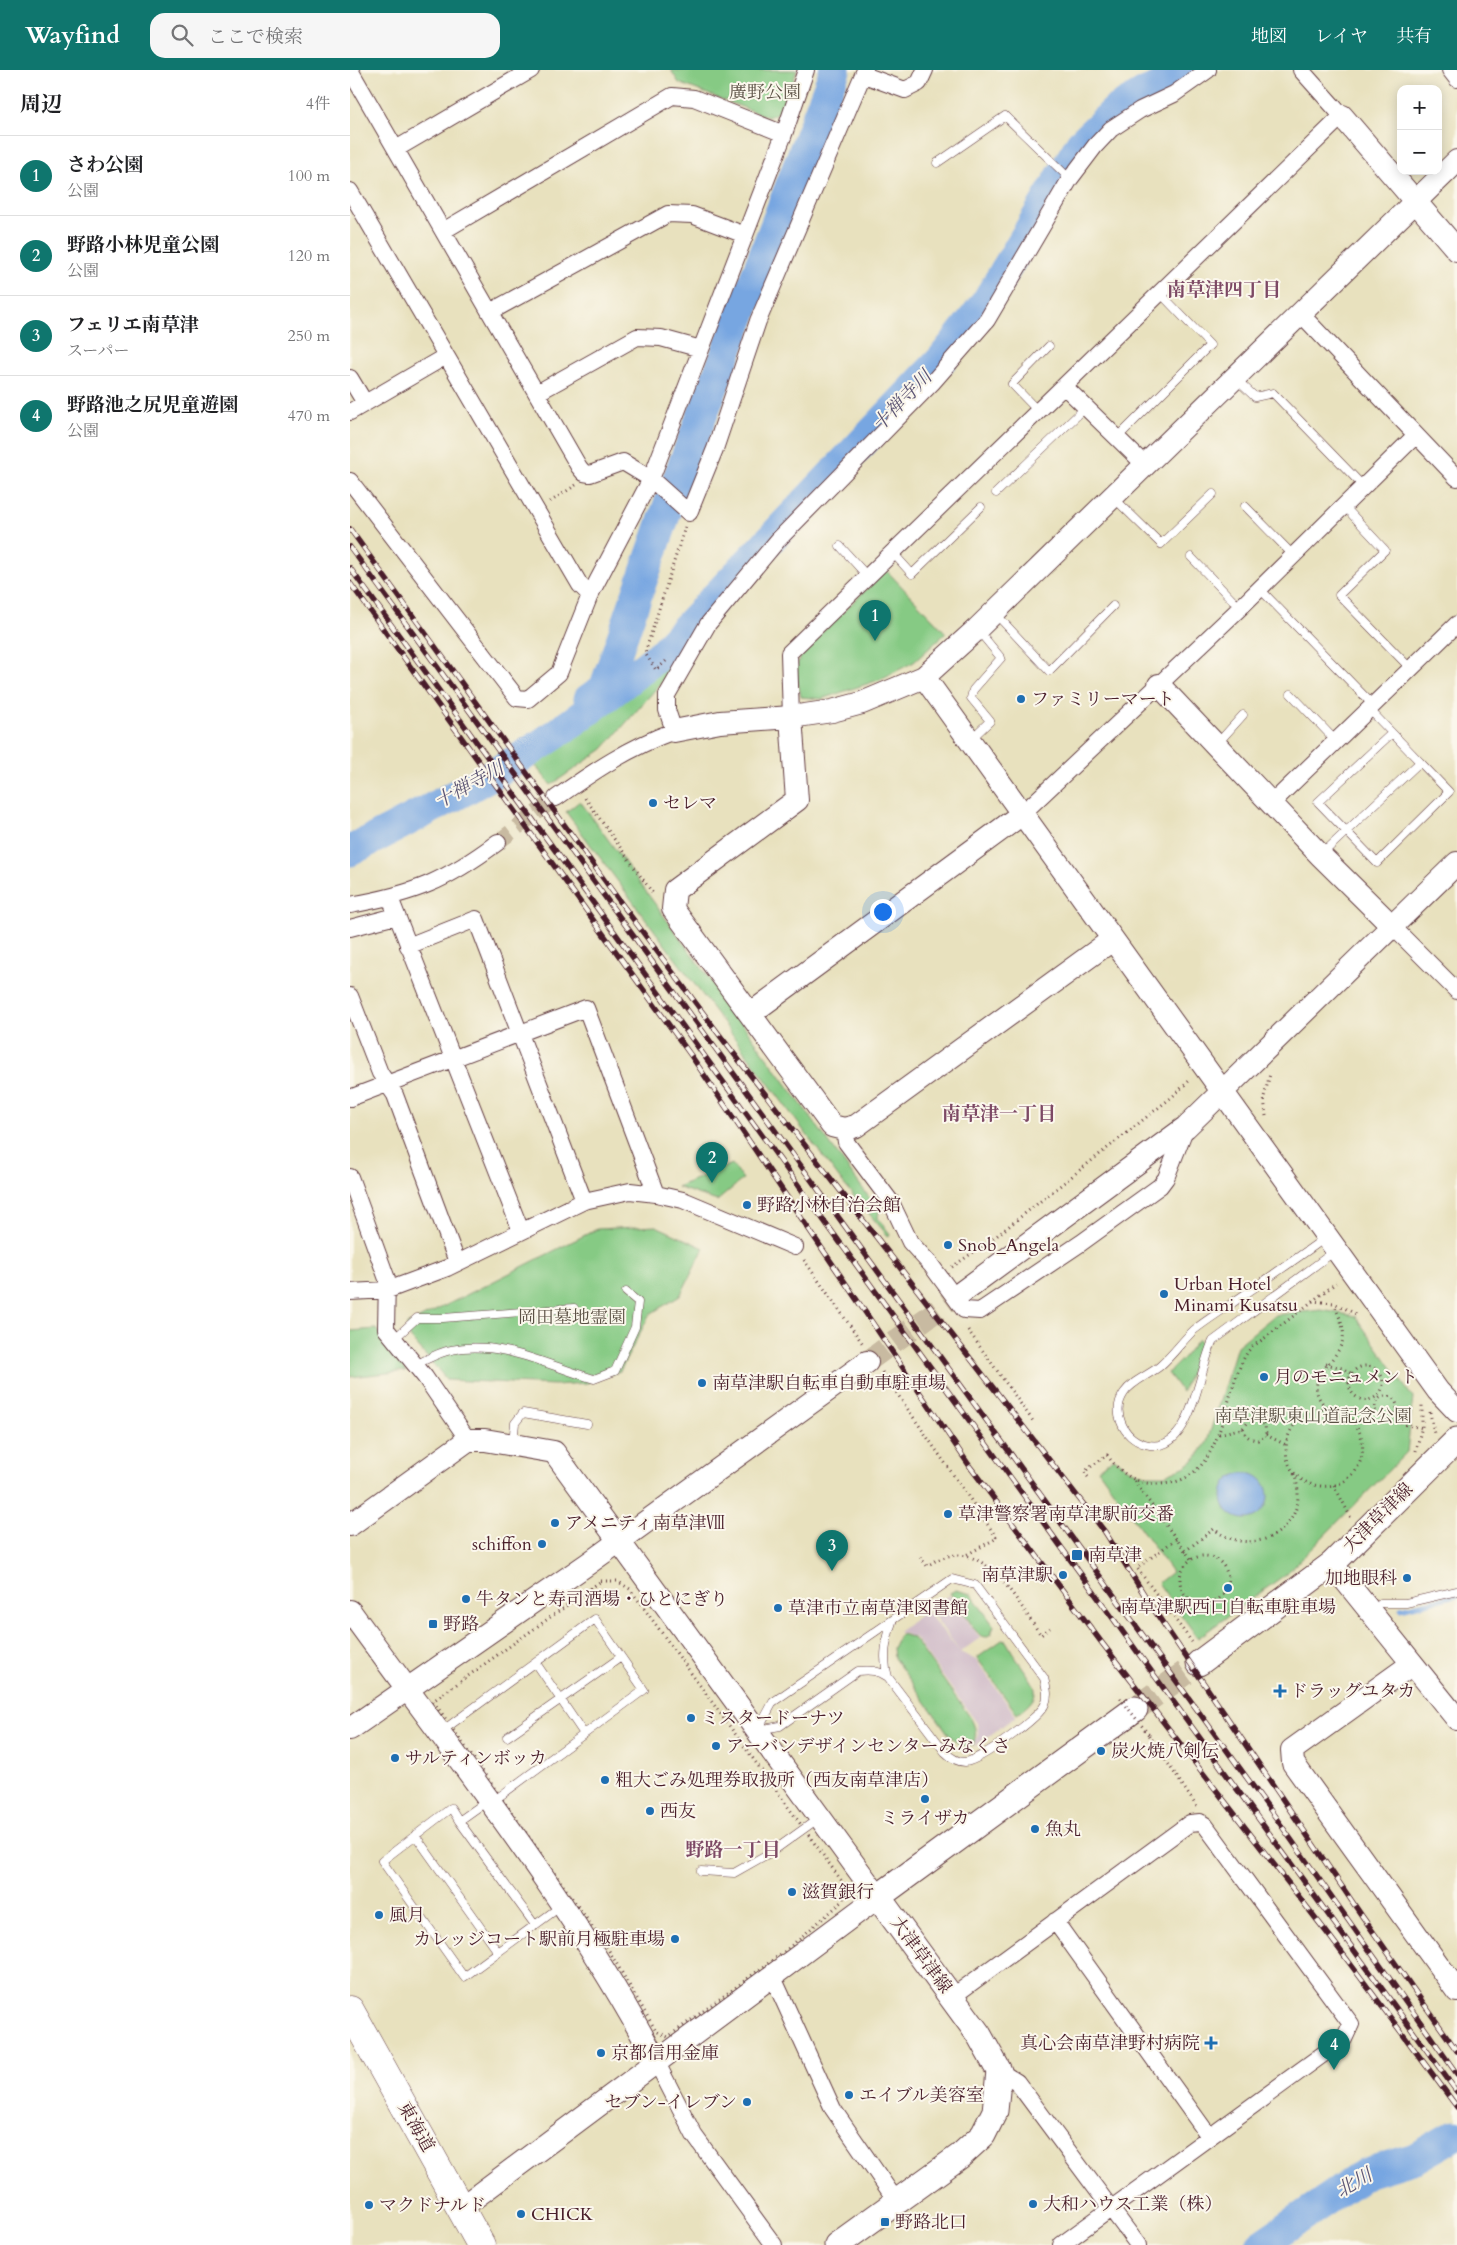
<!DOCTYPE html>
<html lang="ja">
<meta charset="utf-8">
<style>
body{margin:0;font-family:Cardo,"Noto Serif JP",serif;background:#f6f6f6;color:#202124}
.controls{position:absolute;right:15px;top:15px;display:grid;overflow:hidden;border-radius:10px;box-shadow:0 2px 12px #0003}
.controls button{width:45px;height:45px;display:grid;place-items:center;padding:0;border:0;border-bottom:1px solid #e0e0e0;background:#fff;color:#202124;font:25px sans-serif}
.you{position:absolute;left:532px;top:841px;width:18px;height:18px;margin:-12px;border:4px solid #fff;border-radius:50%;background:#1a73e8;box-shadow:0 0 0 8px #1a73e833}
.badge{display:grid;place-items:center;width:32px;height:32px;border-radius:50%;background:#0f766e;color:#fff;font-size:16px;font-weight:700}
.pin{position:absolute;translate:-50% -41px;filter:drop-shadow(0 1px 2px #0008)}
.pin::after{content:'';position:absolute;top:26px;width:18px;height:15px;background:inherit;clip-path:polygon(0 0,100% 0,50% 100%)}
.list{margin:0;padding:0;list-style:none}
h2{display:flex;justify-content:space-between;align-items:center;height:65px;margin:0;padding:0 20px;font-size:21px}
h2 small{font-size:16px;font-weight:400;color:#757577}
.list li{display:grid;grid-template-columns:32px 1fr auto;gap:15px;align-items:center;box-sizing:border-box;height:80px;padding:0 20px;border-top:1px solid #e0e0e0}
.list b{display:block;font-size:19px;white-space:nowrap}
.list p{margin:0;font-size:16px;white-space:nowrap;color:#757577}
.list em{font-size:16px;font-style:normal;color:#757577}
.icon{flex:none;width:28px;height:28px;fill:none;stroke:currentColor;stroke-width:2;stroke-linecap:round;stroke-linejoin:round}
.map{position:relative;flex:none;width:1107px;height:2175px;overflow:hidden}
header{display:flex;align-items:center;gap:30px;box-sizing:border-box;height:70px;padding:0 25px;background:#0f766e;color:#fff}
header strong{font-size:24px}
nav{display:flex;gap:28px;margin-inline-start:auto;font-size:18px}
.search{width:350px;height:45px;background:#f6f6f6;display:flex;align-items:center;gap:12px;box-sizing:border-box;padding:0 18px;border-radius:15px;color:#757577;font-size:19px}
main{display:flex}
aside{flex:1;background:#fff}
.map>svg:first-child{display:block}
</style>
<header>
<strong>Wayfind</strong>
<div class="search"><svg class="icon" aria-label="search" viewBox="0 0 24 24"><circle cx="10" cy="10" r="6"/><path d="M15 15l6 6"/></svg>ここで検索</div>
<nav><a>地図</a><a>レイヤ</a><a>共有</a></nav>
</header>
<main>
<aside>
<h2>周辺<small>4件</small></h2>
<ul class="list">
<li><span class="badge">1</span><div><b>さわ公園</b><p>公園</p></div><em>100 m</em></li>
<li><span class="badge">2</span><div><b>野路小林児童公園</b><p>公園</p></div><em>120 m</em></li>
<li><span class="badge">3</span><div><b>フェリエ南草津</b><p>スーパー</p></div><em>250 m</em></li>
<li><span class="badge">4</span><div><b>野路池之尻児童遊園</b><p>公園</p></div><em>470 m</em></li>
</ul>
</aside>
<div class="map">
<svg width="1107" height="2175" viewBox="0 0 1107 2175">
<rect width="100%" height="100%" fill="#fbf7ec"/>
<filter id="ink" filterUnits="userSpaceOnUse"><feTurbulence type="fractalNoise" baseFrequency=".02" numOctaves="2"/><feDisplacementMap in="SourceGraphic" scale="10" xChannelSelector="R" yChannelSelector="G"/><feConvolveMatrix kernelMatrix="1 2 1 2 8 2 1 2 1" color-interpolation-filters="sRGB"/></filter>
<filter id="wash" filterUnits="userSpaceOnUse"><feTurbulence type="fractalNoise" baseFrequency=".0096" numOctaves="4" result="noise"/><feDisplacementMap in="SourceGraphic" scale="20" xChannelSelector="R" yChannelSelector="G"/><feGaussianBlur stdDeviation="1.12" result="paint"/><feColorMatrix in="noise" values="0 0 0 0 0 0 0 0 0 0 0 0 0 0 0 0 0 1.4 0 .05"/><feComposite in="paint" operator="in"/></filter>
<g filter="url(#wash)">
<rect width="100%" height="100%" fill="#e8e1be"/>
<path fill="#d1bdc9" d="M 599,1525 L 630,1568 L 610,1582 L 626,1590 L 666,1646 L 624,1677 L 628,1664 L 627,1653 L 564,1567 L 548,1562 L 576,1541 L 610,1582 L 579,1539 Z"/>
<path fill="#86ca84" stroke="#687458" d="M 321,0 L 447,0 L 433,40 L 418,47 L 329,13 Z
M 536,500 L 596,563 L 564,592 L 529,610 L 471,629 L 451,627 L 445,598 L 455,579 Z
M 330,584 L 333,588 L 253,679 L 201,715 L 185,695 L 303,609 Z
M 230,731 L 529,1141 L 528,1148 L 540,1164 L 539,1167 L 492,1112 L 216,742 Z
M 382,1094 L 393,1109 L 367,1131 L 327,1117 Z
M 306,1156 L 354,1178 L 330,1226 L 300,1244 L 270,1301 L 237,1313 L 205,1315 L 97,1310 L 57,1264 L 57,1255 L 247,1159 Z
M 971,1240 L 1005,1246 L 1063,1328 L 1057,1382 L 936,1504 L 848,1568 L 808,1513 L 822,1502 L 748,1399 L 764,1388 L 779,1399 L 796,1405 L 815,1405 L 836,1396 L 847,1387 L 857,1372 L 887,1276 L 925,1245 Z
M 26,1259 L 56,1301 L 0,1307 L 0,1261 Z
M 848,1269 L 852,1275 L 832,1322 L 818,1303 L 834,1287 Z
M 606,1520 L 621,1524 L 644,1556 L 641,1564 L 636,1567 L 631,1566 L 626,1561 L 600,1523 Z
M 550,1564 L 562,1567 L 567,1573 L 620,1647 C 626,1657 627,1664 623,1675 L 611,1676 L 600,1666 L 544,1588 L 543,1578 Z
M 652,1570 L 656,1571 C 661,1579 665,1588 671,1595 C 687,1618 694,1625 667,1644 L 627,1588 Z"/>
<path fill="#77a6e1" stroke="#606286" d="M872 1426a23 23 0 1 1 46 0a23 23 0 1 1-46 0Z"/>
<g fill="none" stroke-linecap="round" stroke-linejoin="round">
<path stroke="#77a6e1" stroke-width="5" d="M 1051,1539 L 1107,1525"/>
<path stroke="#77a6e1" stroke-width="31" d="M 239,629 L 254,619 L 328,408 L 485,0
M 0,781 C 60,749 122,719 179,682 C 226,652 270,617 313,582 L 591,290 L 637,231 L 731,73 L 766,40 L 796,22 L 823,11 L 839,0
M 911,2175 L 1016,2103 L 1065,2088 L 1105,2065"/>
</g>
</g>
<g filter="url(#ink)">
<g fill="none" stroke-linecap="round" stroke-linejoin="round">
<path stroke="#c8baa1" stroke-width="16" stroke-dasharray="16 8" stroke-linecap="butt" d="M 148,772 L 206,728"/>
<path stroke="#c8baa1" stroke-width="22" stroke-dasharray="22 11" stroke-linecap="butt" d="M 517,1292 L 612,1222"/>
<path stroke="#c8baa1" stroke-width="25" stroke-dasharray="25 12" stroke-linecap="butt" d="M 785,1639 L 849,1593"/>
<g stroke="#623c41" stroke-width="9">
<path id="lane" d="M 587,93 L 655,46 L 720,109
M 885,308 L 905,327 L 923,323 L 1013,416
M 689,342 L 662,314 L 699,276
M 767,368 L 860,275 L 811,224
M 646,423 L 735,338
M 764,428 L 811,474 L 863,424
M 895,436 L 943,485
M 994,436 L 1035,480 L 989,525 L 1061,599
M 490,476 L 518,507
M 543,483 L 562,504 L 631,437
M 841,487 L 890,538
M 909,518 L 1023,635
M 645,543 L 699,601 L 763,536
M 941,624 L 986,671
M 1042,663 L 968,732 L 1027,793 L 1099,722 L 1070,692
M 621,669 L 640,651 L 621,628 L 623,620 L 651,588 L 628,560
M 867,674 L 893,645
M 972,784 L 1070,692 L 1019,639
M 975,1168 C 946,1189 917,1209 888,1229 C 873,1240 858,1249 844,1260 C 832,1271 823,1285 810,1296 C 799,1305 782,1311 774,1323 C 768,1332 767,1342 771,1352 C 775,1363 784,1371 795,1374 C 842,1388 848,1300 863,1271 L 985,1181
M 44,1269 L 67,1248 L 93,1248 L 224,1238
M 65,1295 C 76,1290 89,1282 101,1280 C 150,1269 198,1296 244,1309 L 265,1301 L 285,1257 L 288,1232 L 276,1222
M 163,1373 L 165,1353 L 173,1343 L 237,1354
M 602,1509 L 625,1515 L 694,1608 C 696,1617 699,1625 695,1634 C 690,1648 629,1691 615,1692 C 607,1692 600,1687 595,1682 L 538,1607 C 528,1600 520,1600 508,1601 L 430,1656 L 408,1660 L 423,1632 Z
M 1031,1533 L 1056,1533 L 1107,1521
M 186,1593 L 234,1664
M 538,1607 C 532,1588 536,1570 542,1552
M 92,1661 L 245,1549 L 294,1620 L 142,1732
M 157,1667 L 271,1587
M 137,1731 L 109,1751 L 101,1738 L 32,1791 L 114,1907 L 211,1836
M 109,1751 L 185,1855
M 65,1765 L 148,1882
M 351,1801 L 384,1803 L 423,1781 L 469,1748"/>
</g>
<g stroke="#623c41" stroke-width="18">
<path id="street" d="M 0,0 L 229,397 L 234,403 L 240,404 L 273,392 L 301,409 L 339,443 L 365,379 L 408,251 L 515,0
M 1100,0 L 1107,9
M 514,5 L 555,20 L 569,13 L 575,0
M 46,79 L 181,0
M 0,121 L 230,515 L 240,525
M 93,161 L 322,26 L 344,28 L 434,64
M 140,242 L 318,144 L 342,145 L 395,165
M 950,243 L 1107,408
M 0,308 L 15,333
M 715,317 L 795,395
M 187,323 L 287,267 L 311,268 L 351,279
M 0,342 L 96,286
M 0,411 L 167,628 L 178,629 L 209,603 L 240,525 L 301,409 L 434,64 L 456,0
M 441,647 L 439,583 L 992,46 L 951,0
M 206,728 C 244,701 280,677 324,661 L 317,640 L 317,625 L 358,554 L 428,470 L 582,313 L 637,250 L 720,109 L 745,76 L 761,59 L 790,40 L 824,24 L 858,0
M 921,734 L 1107,554
M 672,744 L 890,538 L 1065,366
M 40,828 L 171,1161
M 0,835 C 64,824 96,811 148,772
M 1042,856 L 1107,921
M 0,858 L 46,846
M 58,876 L 126,849 L 234,1131
M 0,926 L 30,1003 L 45,1025 L 107,1192
M 0,1028 L 236,938 L 306,1124 L 280,1121 L 234,1131 L 97,1198 L 38,1220 L 0,1222
M 494,1059 L 496,1072 L 541,1132 L 560,1172 L 581,1195 L 614,1240 L 630,1241 L 731,1173 L 810,1116 L 816,1108 L 836,1057
M 0,1107 L 37,1209 L 36,1259 L 75,1307 L 118,1370
M 306,1124 L 333,1130 L 445,1177
M 705,1851 L 859,2066
M 422,1905 L 483,2039 L 547,2132
M 602,1927 L 840,1753 L 850,1752 L 855,1755 L 1001,1954 L 994,1969 L 711,2175
M 307,1993 L 344,2065 L 424,2175
M 649,2001 L 667,2012 L 788,2175"/>
</g>
<g stroke="#623c41" stroke-width="24">
<path id="secondary" d="M 992,46 L 1107,180
M 574,607 L 1088,1321 L 1107,1341
M 809,615 L 971,786 L 1042,856
M 441,647 L 447,730 L 325,820 L 323,839 L 482,1056 L 494,1059 L 506,1056 L 762,870
M 324,661 L 370,652 L 441,647 L 482,641 L 512,633 L 574,607 L 627,559 L 1107,91
M 400,944 L 672,744
M 612,1222 L 836,1057 L 1107,793
M 0,1455 L 118,1370 L 135,1370 L 204,1382 L 528,1827 L 112,2137
M 982,1494 L 1107,1649
M 0,1541 C 107,1689 222,1831 307,1993
M 1062,1594 L 942,1680 L 943,1693 L 1107,1921
M 0,1659 L 239,1493 L 517,1292"/>
</g>
<g stroke="#623c41" stroke-width="27">
<path id="primary" d="M 849,1593 L 982,1494 L 1107,1370
M 487,2175 L 610,2086 L 633,2065 L 645,2041 L 649,2001 L 629,1965 L 528,1827 L 785,1639"/>
</g>
<g stroke="#623c41" stroke-width="29">
<path id="highway" d="M 0,1940 L 131,2175"/>
</g>
<path stroke="#623c41" stroke-width="3" stroke-dasharray="1 4" stroke-linecap="butt" d="M 200,432 L 226,415
M 316,591 L 306,600 L 295,583 L 335,457
M 235,728 L 304,825
M 916,1046 L 914,1027 L 920,1004
M 454,1190 L 513,1274
M 602,1197 L 644,1168 L 822,1027 L 839,1011
M 962,1231 L 984,1233 L 1006,1244
M 618,1260 L 683,1351
M 976,1294 L 992,1298 L 1002,1304
M999 1313a17 17 0 1 1 34 0a17 17 0 1 1-34 0Z
M 532,1302 L 647,1468 L 616,1485
M1025 1337a11 11 0 1 1 22 0a11 11 0 1 1-22 0Z
M 978,1339 C 926,1339 921,1412 971,1416 C 1021,1420 1029,1346 978,1339 C 946,1309 990,1293 993,1268 C 995,1256 988,1245 984,1234
M 1080,1342 L 1084,1363
M 1045,1344 L 1053,1354 L 1072,1358
M 893,1358 L 900,1350 L 906,1349 L 915,1355 L 916,1365
M 869,1364 L 893,1358 C 895,1367 900,1369 908,1370 L 916,1365 L 936,1375
M 1066,1381 L 1072,1356 L 1072,1333
M 738,1407 L 734,1402 L 757,1385 C 770,1403 785,1414 807,1414 C 876,1415 870,1327 897,1283 C 901,1276 913,1270 920,1264 C 942,1247 964,1230 986,1213
M 784,1411 L 841,1489
M 984,1415 L 1001,1448
M 826,1469 L 787,1498 L 842,1572
M 835,1481 L 864,1459 C 905,1492 964,1456 944,1404
M830 1510a24 24 0 1 1 48 0a24 24 0 1 1-48 0Z
M 570,1487 L 577,1496 C 631,1458 664,1528 691,1565 L 700,1558
M 251,1511 L 267,1511 L 280,1519 L 494,1814 L 495,1823 L 492,1832 L 435,1881 L 318,1967 L 306,1961 L 258,1879 L 83,1631 Z
M 799,1665 L 847,1737"/>
<use href="#lane" stroke="#fff" stroke-width="8"/>
<use href="#street" stroke="#fff" stroke-width="16"/>
<use href="#secondary" stroke="#fff" stroke-width="22"/>
<use href="#primary" stroke="#fff" stroke-width="25"/>
<use href="#highway" stroke="#fff" stroke-width="28"/>
<g stroke="#4a1f2b" stroke-width="5.5">
<path id="rail" d="M 0,459 L 271,833 L 371,967 L 755,1462 L 802,1537 L 1012,1846 L 1107,1981
M 0,477 L 921,1741 L 1107,2004
M 0,498 L 1107,2022
M 0,513 L 342,987 L 621,1398 L 752,1573 L 981,1868 L 1107,2037"/>
</g>
<use href="#rail" stroke="#fbf7ec" stroke-width="4" stroke-dasharray="11" stroke-linecap="butt"/>
<path stroke="#623c41" stroke-width="3" stroke-dasharray="1 4" stroke-linecap="butt" d="M 770,1628 L 799,1665"/>
</g>
</g>
<g fill="#1f6fb2" stroke="#fbf7ec" stroke-width="2">
<circle cx="671" cy="629" r="5"/>
<circle cx="303" cy="733" r="5"/>
<circle cx="397" cy="1135" r="5"/>
<circle cx="598" cy="1175" r="5"/>
<circle cx="814" cy="1224" r="5"/>
<circle cx="914" cy="1307" r="5"/>
<circle cx="352" cy="1313" r="5"/>
<circle cx="598" cy="1444" r="5"/>
<circle cx="205" cy="1453" r="5"/>
<circle cx="192" cy="1474" r="5"/>
<rect x="721" y="1479" width="12" height="12" rx="2.5"/>
<circle cx="713" cy="1505" r="5"/>
<circle cx="1057" cy="1508" r="5"/>
<circle cx="878" cy="1518" r="5"/>
<circle cx="116" cy="1529" r="5"/>
<circle cx="428" cy="1538" r="5"/>
<rect x="78" y="1549" width="10" height="10" rx="2.5"/>
<path d="M927.5 1613.5h5v5h5v5h-5v5h-5v-5h-5v-5h5z"/>
<circle cx="341" cy="1648" r="5"/>
<circle cx="366" cy="1676" r="5"/>
<circle cx="751" cy="1681" r="5"/>
<circle cx="45" cy="1688" r="5"/>
<circle cx="255" cy="1710" r="5"/>
<circle cx="575" cy="1729" r="5"/>
<circle cx="300" cy="1741" r="5"/>
<circle cx="685" cy="1759" r="5"/>
<circle cx="442" cy="1822" r="5"/>
<circle cx="29" cy="1845" r="5"/>
<circle cx="325" cy="1869" r="5"/>
<path d="M858.5 1965.5h5v5h5v5h-5v5h-5v-5h-5v-5h5z"/>
<circle cx="251" cy="1983" r="5"/>
<circle cx="499" cy="2025" r="5"/>
<circle cx="397" cy="2032" r="5"/>
<circle cx="683" cy="2134" r="5"/>
<circle cx="19" cy="2135" r="5"/>
<circle cx="171" cy="2144" r="5"/>
<rect x="530" y="2147" width="10" height="10" rx="2.5"/>
</g>
<g text-anchor="middle" dominant-baseline="central" stroke-width="4" stroke-linejoin="round" paint-order="stroke">
<g font-size="18" fill="#5c5246" stroke="#fbf7ec">
<text x="415" y="22">廣野公園</text>
<text x="222" y="1247">岡田墓地霊園</text>
<text x="963" y="1346">南草津駅東山道記念公園</text>
</g>
<g font-size="18" fill="#4a1f2b" stroke="#fbf7ec" text-anchor="start">
<text x="681" y="629">ファミリーマート</text>
<text x="313" y="733">セレマ</text>
<text x="407" y="1135">野路小林自治会館</text>
<text x="608" y="1175">Snob_Angela</text>
<text x="824" y="1214">Urban Hotel<tspan x="824" dy="21">Minami Kusatsu</tspan></text>
<text x="924" y="1307">月のモニュメント</text>
<text x="362" y="1313">南草津駅自転車自動車駐車場</text>
<text x="608" y="1444">草津警察署南草津駅前交番</text>
<text x="215" y="1453">アメニティ南草津Ⅷ</text>
<text x="182" y="1474" text-anchor="end">schiffon</text>
<text x="738" y="1485">南草津</text>
<text x="703" y="1505" text-anchor="end">南草津駅</text>
<text x="1047" y="1508" text-anchor="end">加地眼科</text>
<text x="126" y="1529">牛タンと寿司酒場・ひとにぎり</text>
<text x="878" y="1537" text-anchor="middle">南草津駅西口自転車駐車場</text>
<text x="438" y="1538">草津市立南草津図書館</text>
<text x="93" y="1554">野路</text>
<text x="940" y="1621">ドラッグユタカ</text>
<text x="351" y="1648">ミスタードーナツ</text>
<text x="376" y="1676">アーバンデザインセンターみなくさ</text>
<text x="761" y="1681">炭火焼八剣伝</text>
<text x="55" y="1688">サルティンボッカ</text>
<text x="265" y="1710">粗大ごみ処理券取扱所（西友南草津店）</text>
<text x="310" y="1741">西友</text>
<text x="575" y="1748" text-anchor="middle">ミライザカ</text>
<text x="695" y="1759">魚丸</text>
<text x="452" y="1822">滋賀銀行</text>
<text x="39" y="1845">風月</text>
<text x="315" y="1869" text-anchor="end">カレッジコート駅前月極駐車場</text>
<text x="850" y="1973" text-anchor="end">真心会南草津野村病院</text>
<text x="261" y="1983">京都信用金庫</text>
<text x="509" y="2025">エイブル美容室</text>
<text x="387" y="2032" text-anchor="end">セブン-イレブン</text>
<text x="693" y="2134">大和ハウス工業（株）</text>
<text x="29" y="2135">マクドナルド</text>
<text x="181" y="2144">CHICK</text>
<text x="545" y="2152">野路北口</text>
</g>
<g font-size="18" fill="#4a1f2b" stroke="#fbf7ec">
<text transform="translate(1028 1448) rotate(-45)">大津草津線</text>
<text transform="translate(571 1885) rotate(54)">大津草津線</text>
<text transform="translate(66 2057) rotate(60)">東海道</text>
</g>
<g font-size="19" font-weight="bold" fill="#7d4965" stroke="#fbf7ec">
<text x="874" y="220">南草津四丁目</text>
<text x="649" y="1044">南草津一丁目</text>
<text x="383" y="1780">野路一丁目</text>
</g>
<g font-size="19" font-style="italic" fill="#5c5574" stroke="#fbf7ec">
<text transform="translate(552 331) rotate(-46)">十禅寺川</text>
<text transform="translate(119 715) rotate(-29)">十禅寺川</text>
<text transform="translate(1004 2113) rotate(-30)">北川</text>
</g>
</g>
</svg>
<div class="controls">
<button>+</button>
<button>−</button>
</div>
<div class="you"></div>
<div class="pin badge" style="left:525px;top:571px">1</div>
<div class="pin badge" style="left:362px;top:1113px">2</div>
<div class="pin badge" style="left:482px;top:1501px">3</div>
<div class="pin badge" style="left:984px;top:2000px">4</div>
</div>
</main>
